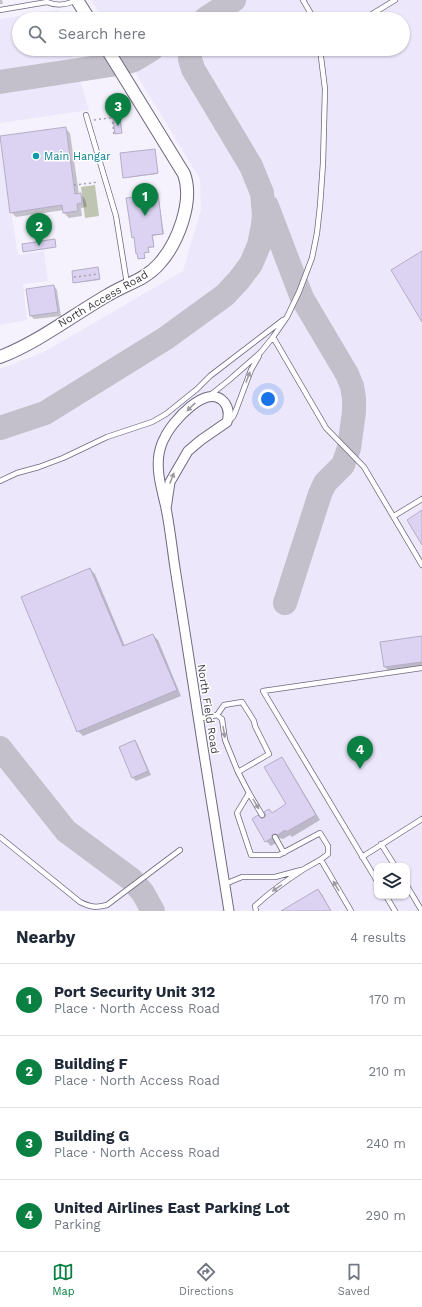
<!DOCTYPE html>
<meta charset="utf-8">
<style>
body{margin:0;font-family:"Work Sans",sans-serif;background:#f6f6f7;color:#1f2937}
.controls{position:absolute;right:12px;bottom:12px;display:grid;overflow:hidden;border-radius:8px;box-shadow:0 1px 3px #0004}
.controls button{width:36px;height:36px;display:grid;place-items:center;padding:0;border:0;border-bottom:1px solid #e0e1e3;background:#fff;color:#1f2937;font:20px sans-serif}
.you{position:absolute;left:268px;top:399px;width:14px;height:14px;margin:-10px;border:3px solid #fff;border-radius:50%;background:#1a73e8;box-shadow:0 0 0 6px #1a73e833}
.badge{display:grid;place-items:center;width:26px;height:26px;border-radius:50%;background:#0b8043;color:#fff;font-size:13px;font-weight:700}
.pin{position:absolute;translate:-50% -33px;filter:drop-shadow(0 1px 2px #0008)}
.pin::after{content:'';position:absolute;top:21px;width:14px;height:12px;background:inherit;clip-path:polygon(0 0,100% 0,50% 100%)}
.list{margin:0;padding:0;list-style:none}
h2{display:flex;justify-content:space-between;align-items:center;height:52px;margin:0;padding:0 16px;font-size:17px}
h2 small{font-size:13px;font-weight:400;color:#747a83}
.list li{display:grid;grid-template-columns:26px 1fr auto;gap:12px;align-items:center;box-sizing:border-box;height:72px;padding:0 16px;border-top:1px solid #e0e1e3}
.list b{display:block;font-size:15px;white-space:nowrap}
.list p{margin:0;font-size:13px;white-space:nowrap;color:#747a83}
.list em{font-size:13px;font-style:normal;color:#747a83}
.icon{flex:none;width:22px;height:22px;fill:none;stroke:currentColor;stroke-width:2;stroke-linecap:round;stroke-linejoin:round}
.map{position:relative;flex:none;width:422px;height:911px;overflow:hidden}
.search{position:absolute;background:#fff;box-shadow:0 1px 3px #0004;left:12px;right:12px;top:12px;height:44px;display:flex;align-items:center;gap:10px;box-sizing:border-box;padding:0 14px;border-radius:22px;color:#747a83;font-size:15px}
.sheet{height:340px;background:#fff}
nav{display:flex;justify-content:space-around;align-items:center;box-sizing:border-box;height:56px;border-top:1px solid #e0e1e3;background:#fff;font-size:11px;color:#747a83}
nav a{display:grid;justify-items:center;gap:2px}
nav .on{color:#0b8043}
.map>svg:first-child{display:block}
</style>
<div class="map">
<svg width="422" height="911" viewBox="0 0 422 911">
<rect width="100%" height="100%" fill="#f5f2fd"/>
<path fill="#ece7fb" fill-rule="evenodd" d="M 91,0 L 422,0 L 422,911 L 0,911 L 0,369 L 44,352 L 183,271 L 201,210 L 200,179 L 121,49 L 403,49 L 403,19 L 103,19 ZM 377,866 L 407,866 L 407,896 L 377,896 Z
M 58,10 L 61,19 L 19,19 L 19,49 L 70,49 L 89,110 L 0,123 L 0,19 Z
M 0,142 L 18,255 L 44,251 L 48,281 L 23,284 L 27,320 L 0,325 Z"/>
<path fill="#bec5b0" d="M 95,185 L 99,216 L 85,218 L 81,187 Z"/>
<path fill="#0003" d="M 0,0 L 2,0 L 3,4 L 0,4 Z
M 65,128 L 70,133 L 79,194 L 80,194 L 85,199 L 87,207 L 81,208 L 82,216 L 69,218 L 64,213 L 64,210 L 16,217 L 11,212 Z
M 155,151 L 158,174 L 125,178 L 124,177 Z
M 158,195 L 164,234 L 153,236 L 154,247 L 149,248 L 149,253 L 144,253 L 145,259 L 140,259 L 137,253 L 135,238 L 132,237 Z
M 98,268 L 100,280 L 75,283 L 74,282 Z
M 54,286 L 57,290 L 61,316 L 34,319 L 31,316 Z
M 90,569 L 95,574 L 125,646 L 153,635 L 158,640 L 181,696 L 83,736 L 78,731 Z
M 422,637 L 422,668 L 390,672 L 385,667 L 382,643 Z
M 135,741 L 138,745 L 151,775 L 136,781 L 132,777 Z
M 281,758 L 286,763 L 320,820 L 292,837 L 290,835 L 283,839 L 279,838 L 276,841 L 276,843 L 271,846 L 266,841 L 253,819 L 264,819 L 287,804 Z
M 318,890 L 322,894 L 331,911 L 288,911 Z"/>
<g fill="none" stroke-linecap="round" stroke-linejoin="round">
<path stroke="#c3c0cb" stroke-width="24" d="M 205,19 L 234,0
M 0,82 L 124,63 L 134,60 L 152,49
M 267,206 L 302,298 L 347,374 L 352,386 L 354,398 L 354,412 L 349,448 L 343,465 L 325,483 L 320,494 L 285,603
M 0,428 L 45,413 L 166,338 L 225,295 L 239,280 L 251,264 L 259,245 L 263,225 L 264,215 L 262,193 L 251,166 L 193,69 L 190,59 L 190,49
M 0,748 L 66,831 L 132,880 L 143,893 L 153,911"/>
</g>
<path fill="#dbd3f1" stroke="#b5adc7" d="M 120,118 L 122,133 L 115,134 L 113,119 Z
M 66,127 L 75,194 L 81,193 L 82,203 L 77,204 L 78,211 L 63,213 L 62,205 L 10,213 L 0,136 Z
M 155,149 L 158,173 L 123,178 L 120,153 Z
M 158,193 L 163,234 L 152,235 L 154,247 L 148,247 L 149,252 L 144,253 L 145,258 L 138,259 L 137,253 L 136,254 L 134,237 L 132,238 L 126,198 Z
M 55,239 L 56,247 L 23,252 L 22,244 Z
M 422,251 L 422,322 L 391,270 Z
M 98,267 L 100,279 L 73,283 L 72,271 Z
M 54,285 L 58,312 L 30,316 L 26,289 Z
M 422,510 L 422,545 L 407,520 Z
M 90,568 L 123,646 L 153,634 L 177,690 L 77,732 L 21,597 Z
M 422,636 L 422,662 L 384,667 L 380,642 Z
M 135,740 L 148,771 L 132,778 L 119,747 Z
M 282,757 L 316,815 L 286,832 L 285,830 L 278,835 L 274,834 L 272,835 L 272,838 L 265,842 L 252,819 L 258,815 L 261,818 L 264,818 L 266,815 L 264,812 L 269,809 L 272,813 L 286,804 L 264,767 Z
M 318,889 L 331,911 L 281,911 Z"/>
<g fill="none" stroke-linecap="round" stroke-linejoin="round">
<g stroke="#6f687f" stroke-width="6">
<path id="service" d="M 303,0 L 314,19
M 0,10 L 47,2 C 56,6 67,5 76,0
M 364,19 L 395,0
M 86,115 L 116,216 L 127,284
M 273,337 L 326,428 L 364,467 L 422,565
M 209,396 L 228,381 L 261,352 L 273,337 L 287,317 L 299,292 L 312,258 L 317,233 L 320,206 L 323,163 L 325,89 L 320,49
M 229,421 L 233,417 L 236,410 L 251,370 L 259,356
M 0,481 L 17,473 L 39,467 L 63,458 L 107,437 L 152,422 L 166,414 L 197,389 L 210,376 L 283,320
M 394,516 L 422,499
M 217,715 L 224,705 L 242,702 L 254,721 L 255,726 L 269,754 L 238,772
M 197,719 L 217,715 L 222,719 L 225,740 L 238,772 L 249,793 L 237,813 L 251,855 L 279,855 L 320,833 L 328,846 L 328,854 C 320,861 312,864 304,869 C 287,880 270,892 255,906 L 256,911
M 249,793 L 262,815
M 0,837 L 80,902 C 90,907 96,908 107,905 L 180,850
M 275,837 L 284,853
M 381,844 L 395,866
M 362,857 L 422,819
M 321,860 L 351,911
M 377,881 L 263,691 L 422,668
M 225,884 L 242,877 L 275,877 L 301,870
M 407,886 L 422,911
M 386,896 L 395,911"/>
</g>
<g stroke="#6f687f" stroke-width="11">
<path id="minor" d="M 166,509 L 170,482 L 188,451 L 201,440 L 227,422 C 229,415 229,408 224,402 C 207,382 172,422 165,437 C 162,442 160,449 159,454 C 156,472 162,490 166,508 C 170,528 172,548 175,568 C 192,682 211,797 229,911"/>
</g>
<g stroke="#6f687f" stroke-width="14">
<path id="tertiary" d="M 77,0 L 89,19
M 0,357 C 37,343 73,315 108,295 C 126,284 145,280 159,264 C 178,243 194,201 184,174 L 107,49"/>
</g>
<path stroke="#a4a1ac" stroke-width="1.5" stroke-dasharray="2 3" stroke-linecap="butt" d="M 26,15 L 27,19
M 112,117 L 114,136
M 94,120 L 116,117 L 116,119
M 74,185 L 99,182
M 74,277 L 99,274"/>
<use href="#service" stroke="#fff" stroke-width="4.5"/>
<use href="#minor" stroke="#fff" stroke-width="9"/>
<use href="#tertiary" stroke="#fff" stroke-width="12"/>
</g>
<defs><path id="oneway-solid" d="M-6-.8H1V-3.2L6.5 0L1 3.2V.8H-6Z"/></defs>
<g fill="#9e9ca1">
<use href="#oneway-solid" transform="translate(248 377) rotate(-69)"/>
<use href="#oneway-solid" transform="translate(191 407) rotate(136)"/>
<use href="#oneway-solid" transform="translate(172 478) rotate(-69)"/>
<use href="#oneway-solid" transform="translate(224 732) rotate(80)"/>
<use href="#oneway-solid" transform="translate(256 804) rotate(60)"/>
<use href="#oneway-solid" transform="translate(336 886) rotate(-120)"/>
<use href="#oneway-solid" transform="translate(277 888) rotate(145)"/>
</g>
<circle fill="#0f9aa8" stroke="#fff" stroke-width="1.5" cx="36" cy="156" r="4"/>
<g text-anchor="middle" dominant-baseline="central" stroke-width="3" stroke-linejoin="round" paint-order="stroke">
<g font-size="11" fill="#0d838f" stroke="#fff" text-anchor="start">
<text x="44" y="156">Main Hangar</text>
</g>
<g font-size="11" fill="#3c3943" stroke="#fff">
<text transform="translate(103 299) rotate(-30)">North Access Road</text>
<text transform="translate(208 709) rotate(81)">North Field Road</text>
</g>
</g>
</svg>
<div class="controls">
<button><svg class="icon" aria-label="layers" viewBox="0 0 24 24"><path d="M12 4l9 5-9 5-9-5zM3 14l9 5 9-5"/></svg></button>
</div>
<div class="you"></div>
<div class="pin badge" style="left:145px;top:216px">1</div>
<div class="pin badge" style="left:39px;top:246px">2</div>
<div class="pin badge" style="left:118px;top:126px">3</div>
<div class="pin badge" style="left:360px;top:769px">4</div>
<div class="search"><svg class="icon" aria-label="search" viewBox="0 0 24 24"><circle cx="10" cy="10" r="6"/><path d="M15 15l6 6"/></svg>Search here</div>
</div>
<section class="sheet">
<h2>Nearby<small>4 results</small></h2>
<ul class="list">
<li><span class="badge">1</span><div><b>Port Security Unit 312</b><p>Place · North Access Road</p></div><em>170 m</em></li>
<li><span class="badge">2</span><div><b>Building F</b><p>Place · North Access Road</p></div><em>210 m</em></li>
<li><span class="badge">3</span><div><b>Building G</b><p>Place · North Access Road</p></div><em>240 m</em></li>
<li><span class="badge">4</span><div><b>United Airlines East Parking Lot</b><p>Parking</p></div><em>290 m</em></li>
</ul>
</section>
<nav>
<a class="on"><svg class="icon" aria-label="map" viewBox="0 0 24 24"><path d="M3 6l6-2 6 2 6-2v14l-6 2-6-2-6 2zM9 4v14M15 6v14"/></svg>Map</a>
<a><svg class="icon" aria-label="directions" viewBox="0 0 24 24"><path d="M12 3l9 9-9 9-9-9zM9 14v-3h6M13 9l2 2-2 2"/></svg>Directions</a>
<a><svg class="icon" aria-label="saved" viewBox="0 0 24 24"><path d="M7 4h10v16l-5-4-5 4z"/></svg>Saved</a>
</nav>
